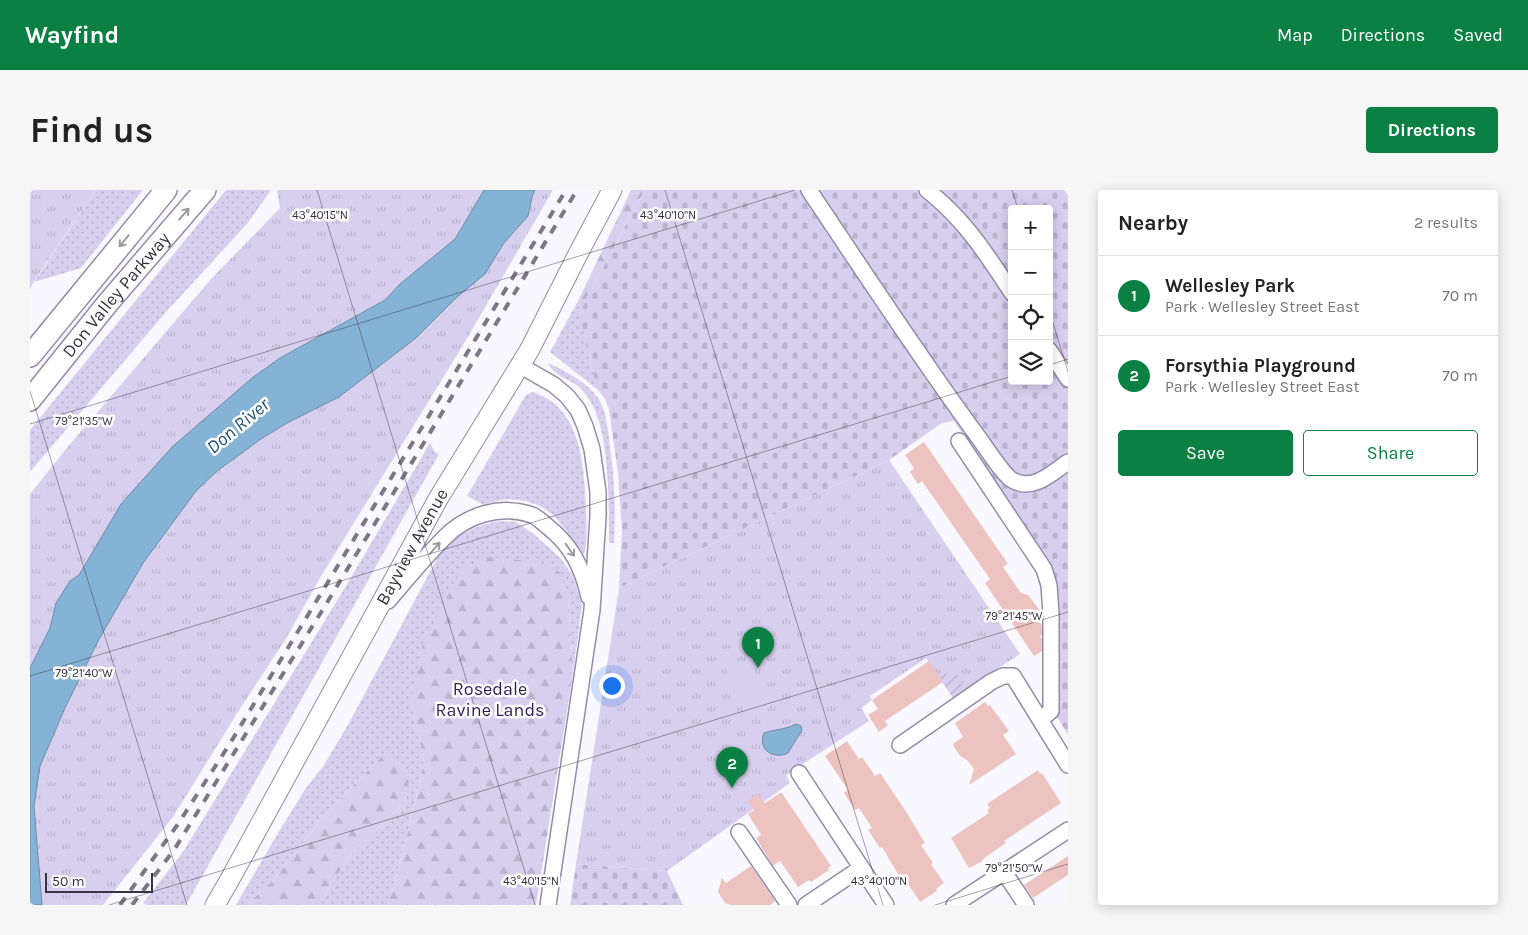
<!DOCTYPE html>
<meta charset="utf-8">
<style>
body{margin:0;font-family:Karla,sans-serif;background:#f6f6f6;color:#222}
.controls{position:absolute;right:15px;top:15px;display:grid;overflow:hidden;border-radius:5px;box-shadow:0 2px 12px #0003}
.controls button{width:45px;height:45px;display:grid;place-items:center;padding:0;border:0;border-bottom:1px solid #e0e0e0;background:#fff;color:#222;font:25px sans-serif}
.scale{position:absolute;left:15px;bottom:12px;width:108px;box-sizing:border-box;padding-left:5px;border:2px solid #373441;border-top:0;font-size:14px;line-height:18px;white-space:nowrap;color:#373441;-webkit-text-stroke:4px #fff;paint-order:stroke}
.you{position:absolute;left:581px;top:495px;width:18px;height:18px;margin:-12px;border:4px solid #fff;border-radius:50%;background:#1a73e8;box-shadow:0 0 0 8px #1a73e833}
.badge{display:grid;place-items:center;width:32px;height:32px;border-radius:50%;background:#0b8043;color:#fff;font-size:16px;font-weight:700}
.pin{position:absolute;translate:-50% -41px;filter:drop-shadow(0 1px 2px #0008)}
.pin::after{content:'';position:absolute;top:26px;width:18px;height:15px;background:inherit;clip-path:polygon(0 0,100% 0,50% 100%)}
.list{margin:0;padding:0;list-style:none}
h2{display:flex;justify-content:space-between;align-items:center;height:65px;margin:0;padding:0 20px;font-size:21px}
h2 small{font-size:16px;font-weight:400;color:#767676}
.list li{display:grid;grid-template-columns:32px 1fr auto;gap:15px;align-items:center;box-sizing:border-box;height:80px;padding:0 20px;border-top:1px solid #e0e0e0}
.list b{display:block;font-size:19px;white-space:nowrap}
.list p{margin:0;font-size:16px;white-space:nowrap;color:#767676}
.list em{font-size:16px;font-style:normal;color:#767676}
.actions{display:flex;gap:10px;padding:15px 20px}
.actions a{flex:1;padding:11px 0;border:1px solid #0b8043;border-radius:5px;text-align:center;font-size:18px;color:#0b8043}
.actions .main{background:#0b8043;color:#fff}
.icon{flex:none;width:28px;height:28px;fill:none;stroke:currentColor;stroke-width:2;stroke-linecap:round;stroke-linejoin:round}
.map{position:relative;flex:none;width:1038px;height:715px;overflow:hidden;border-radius:5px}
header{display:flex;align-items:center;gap:30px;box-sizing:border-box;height:70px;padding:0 25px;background:#0b8043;color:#fff}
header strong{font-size:24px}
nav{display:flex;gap:28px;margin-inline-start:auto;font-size:18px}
.intro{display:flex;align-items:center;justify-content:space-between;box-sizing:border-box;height:120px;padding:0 30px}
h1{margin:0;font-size:35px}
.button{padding:12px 22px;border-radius:5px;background:#0b8043;color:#fff;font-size:18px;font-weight:700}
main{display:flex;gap:30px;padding:0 30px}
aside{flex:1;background:#fff;border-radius:5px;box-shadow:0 2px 12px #0003}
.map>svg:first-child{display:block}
</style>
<header>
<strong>Wayfind</strong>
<nav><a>Map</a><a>Directions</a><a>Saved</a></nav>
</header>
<div class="intro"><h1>Find us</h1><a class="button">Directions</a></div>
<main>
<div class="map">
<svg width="1038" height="715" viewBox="0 0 1038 715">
<defs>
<pattern id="grass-dots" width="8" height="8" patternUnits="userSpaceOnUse" patternTransform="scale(1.25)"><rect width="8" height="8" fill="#d8cfef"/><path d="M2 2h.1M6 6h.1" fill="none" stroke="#bab2ce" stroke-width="1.8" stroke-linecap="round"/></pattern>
<pattern id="forest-firs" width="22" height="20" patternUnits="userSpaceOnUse" patternTransform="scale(1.25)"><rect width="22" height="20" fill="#d8cfef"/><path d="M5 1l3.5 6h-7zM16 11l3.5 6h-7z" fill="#bab2ce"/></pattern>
<pattern id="cemetery-stones" width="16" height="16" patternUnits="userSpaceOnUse" patternTransform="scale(1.25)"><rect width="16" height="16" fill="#d8cfef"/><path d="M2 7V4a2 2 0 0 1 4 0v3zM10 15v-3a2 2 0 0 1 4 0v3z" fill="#bab2ce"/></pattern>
<pattern id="park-tufts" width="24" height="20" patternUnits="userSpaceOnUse" patternTransform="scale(1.25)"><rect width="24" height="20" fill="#d8cfef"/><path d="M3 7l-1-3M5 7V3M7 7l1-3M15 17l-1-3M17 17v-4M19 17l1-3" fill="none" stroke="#bab2ce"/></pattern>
<pattern id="garden-furrows" width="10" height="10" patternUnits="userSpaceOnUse" patternTransform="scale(1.25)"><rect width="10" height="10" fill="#d8cfef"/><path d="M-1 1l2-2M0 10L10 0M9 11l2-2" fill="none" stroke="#bab2ce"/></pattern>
</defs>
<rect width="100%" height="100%" fill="#faf8ff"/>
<path fill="url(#grass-dots)" d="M 66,0 L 113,0 L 51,78 L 4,92 Z
M 196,0 L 241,0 L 217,34 L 136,122 L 0,282 L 0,240 Z
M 548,111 L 560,172 L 568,200 L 520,162 Z
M 518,173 C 534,180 558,193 568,208 C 576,220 577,236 579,249 C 584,284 586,318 584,353 L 579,353 C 579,317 580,241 560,211 C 557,206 553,200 548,196 C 538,189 523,185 518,173 Z
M 502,202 C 551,216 554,275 556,317 C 556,331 558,351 554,364 C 543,352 535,337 524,326 C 506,309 477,305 454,315 L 437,306 L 496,205 Z
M 400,253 L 405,262 L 409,264 L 156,715 L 116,715 L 113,713 L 153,662 L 316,396 Z
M 469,331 L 486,332 L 504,344 L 531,369 L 543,386 L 552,415 L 543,483 L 538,406 L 381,510 L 394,572 L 378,642 L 358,715 L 288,715 L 322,663 L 368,619 L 377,606 L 355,563 L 293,627 L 244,689 L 217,715 L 206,715 L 248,643 L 276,598 L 294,575 L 319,533 L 408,367 C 426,344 441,337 469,331 Z"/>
<path fill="url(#forest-firs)" d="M 601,0 L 615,0 L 555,111 L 550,124 L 548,111 Z
M 460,367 L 506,372 L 530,382 L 538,406 L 543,483 L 506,715 L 358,715 L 378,642 L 394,572 L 381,510 L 393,453 L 432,379 Z
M 355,563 L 379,588 L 377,606 L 368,619 L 322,663 L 288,715 L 217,715 L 244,689 L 293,627 Z"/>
<path fill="url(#cemetery-stones)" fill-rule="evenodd" d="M 615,0 L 1034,0 L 1038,5 L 1038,545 L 1024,522 L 1019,375 L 924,231 L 912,233 L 859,270 L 589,398 L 592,341 L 588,283 L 579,219 L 575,209 L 568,200 L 560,172 L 550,124 L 555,111 ZM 982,19 L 1019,19 L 1019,191 L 982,191 Z
M 546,674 L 637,681 L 653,715 L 540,715 Z"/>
<path fill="url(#park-tufts)" d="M 0,0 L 66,0 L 4,91 L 0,100 Z
M 247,0 L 523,0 L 435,152 L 290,388 L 257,447 L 208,522 L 143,627 L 73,715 L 0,715 L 0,304 L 36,259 L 181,89 L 250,18 Z
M 859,270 L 990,464 L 923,508 L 896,468 L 840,506 L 842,510 L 831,518 L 839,531 L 756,585 L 760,593 L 637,681 L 546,674 L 589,398 Z"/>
<path fill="url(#garden-furrows)" d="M 918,483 L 928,485 L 939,498 L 923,508 L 908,485 Z"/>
<path fill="#d8cfef" d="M 720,469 L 740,518 L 716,528 L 696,479 Z"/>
<path fill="#84b3d5" stroke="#6d8da9" d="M 454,0 L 505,0 L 502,7 L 498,26 L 474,53 L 455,84 L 428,106 L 386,148 L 309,207 L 257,233 L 231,249 L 187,281 L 166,301 L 113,373 L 68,451 L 35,518 L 10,576 L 4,616 L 12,715 L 0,715 L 0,478 L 20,438 L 26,413 L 40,391 L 49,385 L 91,314 L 142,257 L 222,188 L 250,168 L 355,110 L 370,94 L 425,49 Z
M 766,534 L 771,536 L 772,540 L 758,563 C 744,570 727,560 734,543 C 745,539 755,540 766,534 Z"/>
<path fill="#ecc3c1" d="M 894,252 L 978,374 L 973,377 L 991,403 L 998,405 L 1012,423 L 1012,426 L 1007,428 L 1012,435 L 1012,445 L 1010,446 L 1012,449 L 1012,461 L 1004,466 L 955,393 L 960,389 L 892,291 L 888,294 L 880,282 L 884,278 L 875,265 Z
M 899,471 L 913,492 L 855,531 L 858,535 L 849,542 L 838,525 L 848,519 L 842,510 Z
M 955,512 L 958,516 L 960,515 L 979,541 L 973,545 L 986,564 L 939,595 L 944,579 L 937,570 L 930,566 L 923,555 L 924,553 L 933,547 L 925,533 Z
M 817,551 L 829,569 L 832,567 L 845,586 L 850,583 L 875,620 L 895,653 L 891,655 L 903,673 L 901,674 L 914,693 L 906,699 L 907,701 L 890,712 L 878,694 L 875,696 L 852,657 L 850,658 L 838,640 L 842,638 L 829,618 L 825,620 L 814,603 L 818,600 L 795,566 Z
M 1008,580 L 1010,584 L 1012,583 L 1031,613 L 974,651 L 976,653 L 957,666 L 952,670 L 953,671 L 939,678 L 921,648 L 959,623 L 957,620 L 960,618 L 957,614 Z
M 750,603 L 752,603 L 801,676 L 798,678 L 799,680 L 781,692 L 779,690 L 768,697 L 750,671 L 743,676 L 726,648 L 731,645 L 718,624 L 724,620 L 718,611 L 728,604 L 735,613 Z
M 1038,666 L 1038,685 L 1003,708 L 994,695 Z
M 721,676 L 745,711 L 740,715 L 701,715 L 695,713 L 688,702 L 692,688 L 696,693 Z"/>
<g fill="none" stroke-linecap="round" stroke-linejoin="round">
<g stroke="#948baa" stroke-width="18">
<path id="minor" d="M 779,0 C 834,82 888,165 946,244 C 954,254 974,287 984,291 C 1004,301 1022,283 1038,272
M 897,0 C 935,30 956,63 982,103
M 1019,160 L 1038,189
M 491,176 L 524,195 L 537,206 L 548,220 L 555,236 L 562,259 L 568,302 L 568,326 L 562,420 L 518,715
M 929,251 L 1014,379 L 1019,395 L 1021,424 L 1021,521 L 1010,530
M 358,411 C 376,390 394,368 414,348 C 436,325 471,314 502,325 C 507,327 512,332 517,336 C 541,355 552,376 559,407
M 870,555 L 961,492 L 973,486 L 983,486 L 1038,575
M 769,583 L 856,715
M 709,642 L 759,715
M 974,682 L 996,715
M 776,715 L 831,678
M 924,715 L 1038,640"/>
</g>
<g stroke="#948baa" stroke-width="21">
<g id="major">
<path id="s1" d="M 185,715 L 199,691 L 408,309 L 500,159 L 549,62 L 582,0"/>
</g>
</g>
<g stroke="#948baa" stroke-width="24">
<g id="highway">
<path d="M 0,166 L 136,0"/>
<path id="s2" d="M 0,210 L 77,114 L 175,0"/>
</g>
</g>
<use href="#minor" stroke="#fff" stroke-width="15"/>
<use href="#major" stroke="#fff" stroke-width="19"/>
<use href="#highway" stroke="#fff" stroke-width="21"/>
<path stroke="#7b7883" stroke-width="4" stroke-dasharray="9 9" stroke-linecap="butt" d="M 90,715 L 148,634 L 199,555 L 536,0
M 102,715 L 144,660 L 298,411 L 547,0"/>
</g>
<defs><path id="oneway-shaft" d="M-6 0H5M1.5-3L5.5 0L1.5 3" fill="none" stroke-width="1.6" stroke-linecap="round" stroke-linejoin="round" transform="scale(1.25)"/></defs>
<g stroke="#9b9aa0">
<use href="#oneway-shaft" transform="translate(154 24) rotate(-49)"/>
<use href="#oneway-shaft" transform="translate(94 51) rotate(129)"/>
<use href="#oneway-shaft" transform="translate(405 358) rotate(-49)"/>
<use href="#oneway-shaft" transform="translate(540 360) rotate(55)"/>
</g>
<path fill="none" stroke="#373441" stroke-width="1" stroke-opacity="0.45" d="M 287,0 L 505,715M 635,0 L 853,715M 982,0 L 988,19M 1019,120 L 1038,182M 1019,175 L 1038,169M 0,201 L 157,715M 0,234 L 765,0M 0,486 L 982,186M 79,715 L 1038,422M 905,715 L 1038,674"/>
<g text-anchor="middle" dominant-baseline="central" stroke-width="5" stroke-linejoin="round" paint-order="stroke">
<g font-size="18" fill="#373441" stroke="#fff">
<text stroke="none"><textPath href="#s2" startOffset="136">Don Valley Parkway</textPath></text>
<text stroke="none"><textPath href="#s1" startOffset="409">Bayview Avenue</textPath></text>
</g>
<g font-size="18" fill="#331d57" stroke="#fff">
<text x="460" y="499">Rosedale<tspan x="460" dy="21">Ravine Lands</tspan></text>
</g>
<g font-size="19" font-style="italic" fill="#1d5376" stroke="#fff">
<text transform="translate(208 236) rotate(-40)">Don River</text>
</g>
</g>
<g font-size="12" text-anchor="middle" fill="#373441" stroke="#fff" stroke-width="5" stroke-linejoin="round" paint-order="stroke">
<text x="290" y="29">43°40'15"N</text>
<text x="638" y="29">43°40'10"N</text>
<text x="54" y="235">79°21'35"W</text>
<text x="984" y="430">79°21'45"W</text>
<text x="54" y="487">79°21'40"W</text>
<text x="984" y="682">79°21'50"W</text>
<text x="501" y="695">43°40'15"N</text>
<text x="849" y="695">43°40'10"N</text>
</g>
</svg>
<div class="controls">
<button>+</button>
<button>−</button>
<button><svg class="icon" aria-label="locate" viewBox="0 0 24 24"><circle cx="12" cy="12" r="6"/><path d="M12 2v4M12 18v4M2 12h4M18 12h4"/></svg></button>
<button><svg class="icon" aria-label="layers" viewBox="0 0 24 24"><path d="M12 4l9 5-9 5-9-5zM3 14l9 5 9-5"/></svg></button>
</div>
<div class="scale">50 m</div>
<div class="you"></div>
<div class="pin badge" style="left:728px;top:478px">1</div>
<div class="pin badge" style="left:702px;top:598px">2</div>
</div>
<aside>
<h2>Nearby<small>2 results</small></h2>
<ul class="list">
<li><span class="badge">1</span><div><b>Wellesley Park</b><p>Park · Wellesley Street East</p></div><em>70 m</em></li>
<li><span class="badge">2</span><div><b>Forsythia Playground</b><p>Park · Wellesley Street East</p></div><em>70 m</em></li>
</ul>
<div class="actions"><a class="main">Save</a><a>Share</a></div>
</aside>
</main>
